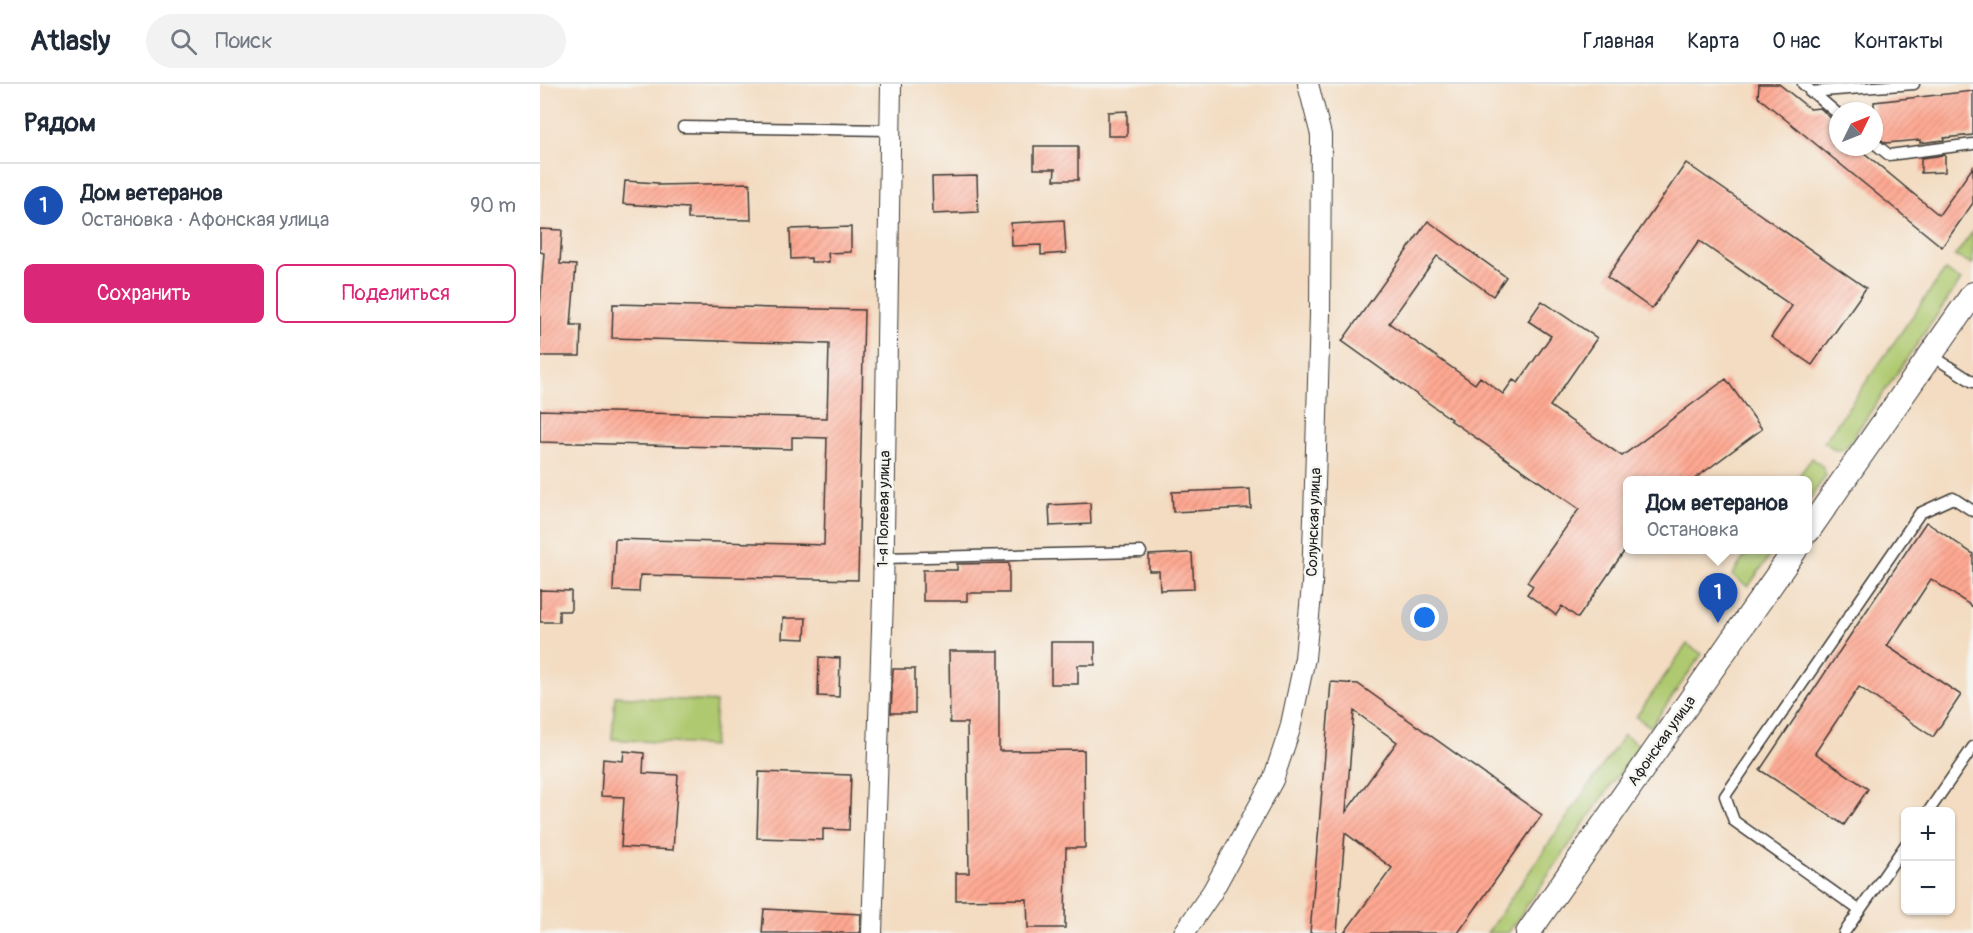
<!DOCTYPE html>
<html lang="ru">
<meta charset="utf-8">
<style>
body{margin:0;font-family:Pangolin,sans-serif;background:#f2f2f3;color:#1f2937}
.controls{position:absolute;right:18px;bottom:18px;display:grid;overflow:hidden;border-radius:9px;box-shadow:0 2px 4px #0004}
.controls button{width:54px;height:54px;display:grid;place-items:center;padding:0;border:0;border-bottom:2px solid #e0e1e3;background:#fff;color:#1f2937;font:30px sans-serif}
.compass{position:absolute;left:1289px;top:18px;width:54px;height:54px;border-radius:50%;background:#fff;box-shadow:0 2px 4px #0004;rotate:47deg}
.you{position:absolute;left:885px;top:534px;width:21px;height:21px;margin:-15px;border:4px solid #fff;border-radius:50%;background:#1a73e8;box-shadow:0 0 0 9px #1a73e833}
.badge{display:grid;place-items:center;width:39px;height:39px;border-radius:50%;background:#db2777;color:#fff;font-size:20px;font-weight:700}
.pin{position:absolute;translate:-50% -50px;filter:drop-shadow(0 2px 3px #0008)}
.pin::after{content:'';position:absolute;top:32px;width:21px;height:18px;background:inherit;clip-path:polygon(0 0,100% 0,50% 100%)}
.popup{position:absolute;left:1083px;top:392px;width:189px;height:78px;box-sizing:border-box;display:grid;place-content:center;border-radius:9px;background:#fff;filter:drop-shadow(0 2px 4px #0005);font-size:20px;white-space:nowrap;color:#747a83}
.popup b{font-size:22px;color:#1f2937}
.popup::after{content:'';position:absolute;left:50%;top:100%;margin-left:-12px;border:12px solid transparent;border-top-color:#fff}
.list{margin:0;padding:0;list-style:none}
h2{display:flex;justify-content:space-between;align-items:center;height:78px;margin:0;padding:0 24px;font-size:26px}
h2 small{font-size:20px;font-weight:400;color:#747a83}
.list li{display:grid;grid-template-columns:39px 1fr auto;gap:18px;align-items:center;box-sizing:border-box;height:84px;padding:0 24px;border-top:2px solid #e0e1e3}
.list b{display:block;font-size:22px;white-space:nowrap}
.list p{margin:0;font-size:20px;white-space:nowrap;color:#747a83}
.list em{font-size:20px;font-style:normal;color:#747a83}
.actions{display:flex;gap:12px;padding:18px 24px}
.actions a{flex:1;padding:14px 0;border:2px solid #db2777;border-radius:9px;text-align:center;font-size:21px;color:#db2777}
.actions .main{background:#db2777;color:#fff}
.icon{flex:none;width:33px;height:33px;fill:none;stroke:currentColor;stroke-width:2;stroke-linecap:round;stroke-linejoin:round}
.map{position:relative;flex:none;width:1433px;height:849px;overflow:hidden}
header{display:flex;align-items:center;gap:36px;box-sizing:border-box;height:84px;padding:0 30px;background:#fff;border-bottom:2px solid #e0e1e3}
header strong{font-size:28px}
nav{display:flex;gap:33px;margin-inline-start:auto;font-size:21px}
.search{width:420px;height:54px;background:#f2f2f3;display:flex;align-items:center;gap:15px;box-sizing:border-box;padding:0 21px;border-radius:33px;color:#747a83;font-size:22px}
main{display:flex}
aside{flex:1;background:#fff}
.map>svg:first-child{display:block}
</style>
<header>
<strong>Atlasly</strong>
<div class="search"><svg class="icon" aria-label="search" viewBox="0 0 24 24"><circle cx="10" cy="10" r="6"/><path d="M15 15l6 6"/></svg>Поиск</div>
<nav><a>Главная</a><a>Карта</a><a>О нас</a><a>Контакты</a></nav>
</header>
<main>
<aside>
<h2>Рядом<small></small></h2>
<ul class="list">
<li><span class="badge" style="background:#1a4fb4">1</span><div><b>Дом ветеранов</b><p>Остановка · Афонская улица</p></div><em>90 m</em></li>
</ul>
<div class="actions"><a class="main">Сохранить</a><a>Поделиться</a></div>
</aside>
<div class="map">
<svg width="1433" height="849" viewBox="0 0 1433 849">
<defs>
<pattern id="building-hatch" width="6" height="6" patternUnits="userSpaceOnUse" patternTransform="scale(1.5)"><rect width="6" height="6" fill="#fea892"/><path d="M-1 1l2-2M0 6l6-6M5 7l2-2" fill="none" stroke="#d9907d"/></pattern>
</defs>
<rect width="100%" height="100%" fill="#f6f6f2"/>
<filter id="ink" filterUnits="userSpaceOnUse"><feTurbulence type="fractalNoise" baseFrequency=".0167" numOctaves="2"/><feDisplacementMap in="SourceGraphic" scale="12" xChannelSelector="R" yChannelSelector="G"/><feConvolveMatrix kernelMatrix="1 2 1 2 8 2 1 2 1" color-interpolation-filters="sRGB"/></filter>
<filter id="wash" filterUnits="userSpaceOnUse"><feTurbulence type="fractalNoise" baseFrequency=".008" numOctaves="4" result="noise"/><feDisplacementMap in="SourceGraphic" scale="24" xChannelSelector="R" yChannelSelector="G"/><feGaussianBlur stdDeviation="1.35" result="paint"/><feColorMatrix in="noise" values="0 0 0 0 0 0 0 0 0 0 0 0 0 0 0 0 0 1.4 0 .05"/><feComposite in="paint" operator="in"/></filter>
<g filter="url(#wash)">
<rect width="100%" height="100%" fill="#f3dcc1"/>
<path fill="#afc96f" stroke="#667246" stroke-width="1.5" d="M 1433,147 L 1433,179 L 1432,180 L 1415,172 Z
M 1405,186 L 1421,196 L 1305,365 L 1296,366 L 1284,358 Z
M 1272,374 L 1283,383 L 1286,392 L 1268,417 L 1268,396 L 1256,396 Z
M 1209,466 L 1234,466 L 1208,503 L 1192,491 Z
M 1147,560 L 1162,570 L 1111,643 L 1096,633 Z
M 75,612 L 176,618 L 173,662 L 72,655 Z
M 1084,651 L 1099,661 L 968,849 L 947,849 Z"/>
<g id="blocks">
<path fill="url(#building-hatch)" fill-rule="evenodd" d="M 1219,0 L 1239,0 L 1270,25 L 1280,24 L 1293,36 L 1298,37 L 1298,63 L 1317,63 L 1399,131 L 1433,83 L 1433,119 L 1402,163 L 1218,13 Z
M 1433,7 L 1433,51 L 1404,54 L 1404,56 L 1380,59 L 1380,56 L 1346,59 L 1334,52 L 1334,18 Z
M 587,27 L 587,52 L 568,52 L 568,28 Z
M 494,62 L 538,62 L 538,96 L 514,96 L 515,85 L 494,85 Z
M 1405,71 L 1405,88 L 1381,89 L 1381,74 Z
M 1146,79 L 1326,204 L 1272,281 L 1231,253 L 1252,222 L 1159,157 L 1112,225 L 1067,193 Z
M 437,92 L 438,128 L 393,130 L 392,93 Z
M 85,97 L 118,99 L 118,101 L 210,99 L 211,136 L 148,135 L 148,124 L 83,120 Z
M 524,136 L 526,169 L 501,171 L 501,161 L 472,162 L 471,139 Z
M 888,137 L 966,193 L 953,212 L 897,172 L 849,239 L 935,300 L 940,293 L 963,310 L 973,296 L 978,299 L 1011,252 L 988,237 L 1002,217 L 1057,254 L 1010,322 L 1082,372 L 1186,295 L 1222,345 L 1153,396 L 1088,396 L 1088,462 L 1038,534 L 1022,522 L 1016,531 L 987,510 L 993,502 L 987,498 L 1039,425 L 910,336 L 911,335 L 802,257 Z
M 311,143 L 311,168 L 288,169 L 289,178 L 271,178 L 271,174 L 251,175 L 250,145 Z
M 0,145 L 22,146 L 20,180 L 36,181 L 31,241 L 41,241 L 40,272 L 0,272 L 0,224 L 4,169 L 0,168 Z
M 73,220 L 324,226 L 318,496 L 100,491 L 99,508 L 73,507 L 75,455 L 284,461 L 287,354 L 252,353 L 252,365 L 0,358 L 0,326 L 287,334 L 289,260 L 72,254 Z
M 710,405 L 711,424 L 633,428 L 632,408 Z
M 550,419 L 551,440 L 510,442 L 509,421 Z
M 1386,438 L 1433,470 L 1433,523 L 1391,495 L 1347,562 L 1421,611 L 1393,653 L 1319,603 L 1275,669 L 1328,705 L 1304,741 L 1220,686 Z
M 648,469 L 652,469 L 654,505 L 620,506 L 619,487 L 609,487 L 609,471 Z
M 469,479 L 469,509 L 427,509 L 427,517 L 383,517 L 383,486 L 417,486 L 417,480 Z
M 0,506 L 31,507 L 31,527 L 19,527 L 19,538 L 0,538 Z
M 243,534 L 266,534 L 265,555 L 242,554 Z
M 511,558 L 555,558 L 555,581 L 538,581 L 538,600 L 511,600 Z
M 409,567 L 459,567 L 459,667 L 544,666 L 545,764 L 526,764 L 525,844 L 488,844 L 487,815 L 416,816 L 416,789 L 429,789 L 427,639 L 410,639 Z
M 279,573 L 300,574 L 299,613 L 278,612 Z
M 353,585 L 375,585 L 375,629 L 351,629 Z
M 791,598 L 818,600 L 1002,731 L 918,849 L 804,849 L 852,784 L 805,749 L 797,849 L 770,849 ZM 814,627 L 857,658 L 806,728 Z
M 84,667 L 104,669 L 103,689 L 138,691 L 133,766 L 81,763 L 84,713 L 61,712 L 63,675 L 83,677 Z
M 219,688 L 311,691 L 309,746 L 283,745 L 283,756 L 217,754 Z
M 224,825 L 321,830 L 320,849 L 222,849 Z"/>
</g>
</g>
<g filter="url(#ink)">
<use href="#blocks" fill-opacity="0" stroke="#3c3935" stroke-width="1.5"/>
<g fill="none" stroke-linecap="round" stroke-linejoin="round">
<g stroke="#3c3935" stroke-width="13">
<path id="service" d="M 1263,0 L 1298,30
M 1270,8 L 1374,0
M 143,43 L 350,46
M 1334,59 L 1349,71 L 1433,60
M 1391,271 L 1433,298
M 343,474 L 601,468
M 1388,728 L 1433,663
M 1319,826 L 1194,737 L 1185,712 L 1380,429 L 1413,414 L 1433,427
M 1304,849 L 1366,760"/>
</g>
<g stroke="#3c3935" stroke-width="22">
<path id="minor" d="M 332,849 L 343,514 L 351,0
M 644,849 L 672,808 L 733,696 L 750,645 L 765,574 L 772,501 L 780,230 L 781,51 L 768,0"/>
</g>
<g stroke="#3c3935" stroke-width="26">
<path id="tertiary" d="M 1268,447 L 1433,210
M 988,849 L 1255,466"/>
</g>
<use href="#service" stroke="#fff" stroke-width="10"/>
<use href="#minor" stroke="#fff" stroke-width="20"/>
<use href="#tertiary" stroke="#fff" stroke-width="24"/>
</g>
</g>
<g text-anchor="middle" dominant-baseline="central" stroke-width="5" stroke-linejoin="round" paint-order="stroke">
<g font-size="15" fill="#1c1c1c" stroke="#f6f6f2">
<text transform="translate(344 425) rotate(-89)">1-я Полевая улица</text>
<text transform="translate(774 438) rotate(-88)">Солунская улица</text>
<text transform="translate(1122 657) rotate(-55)">Афонская улица</text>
</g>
</g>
</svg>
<div class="controls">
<button>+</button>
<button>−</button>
</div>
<svg class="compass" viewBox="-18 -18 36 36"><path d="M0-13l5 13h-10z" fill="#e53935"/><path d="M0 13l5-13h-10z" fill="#747a83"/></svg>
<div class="you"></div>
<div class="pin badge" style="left:1178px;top:539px;background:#1a4fb4">1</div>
<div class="popup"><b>Дом ветеранов</b>Остановка</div>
</div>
</main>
